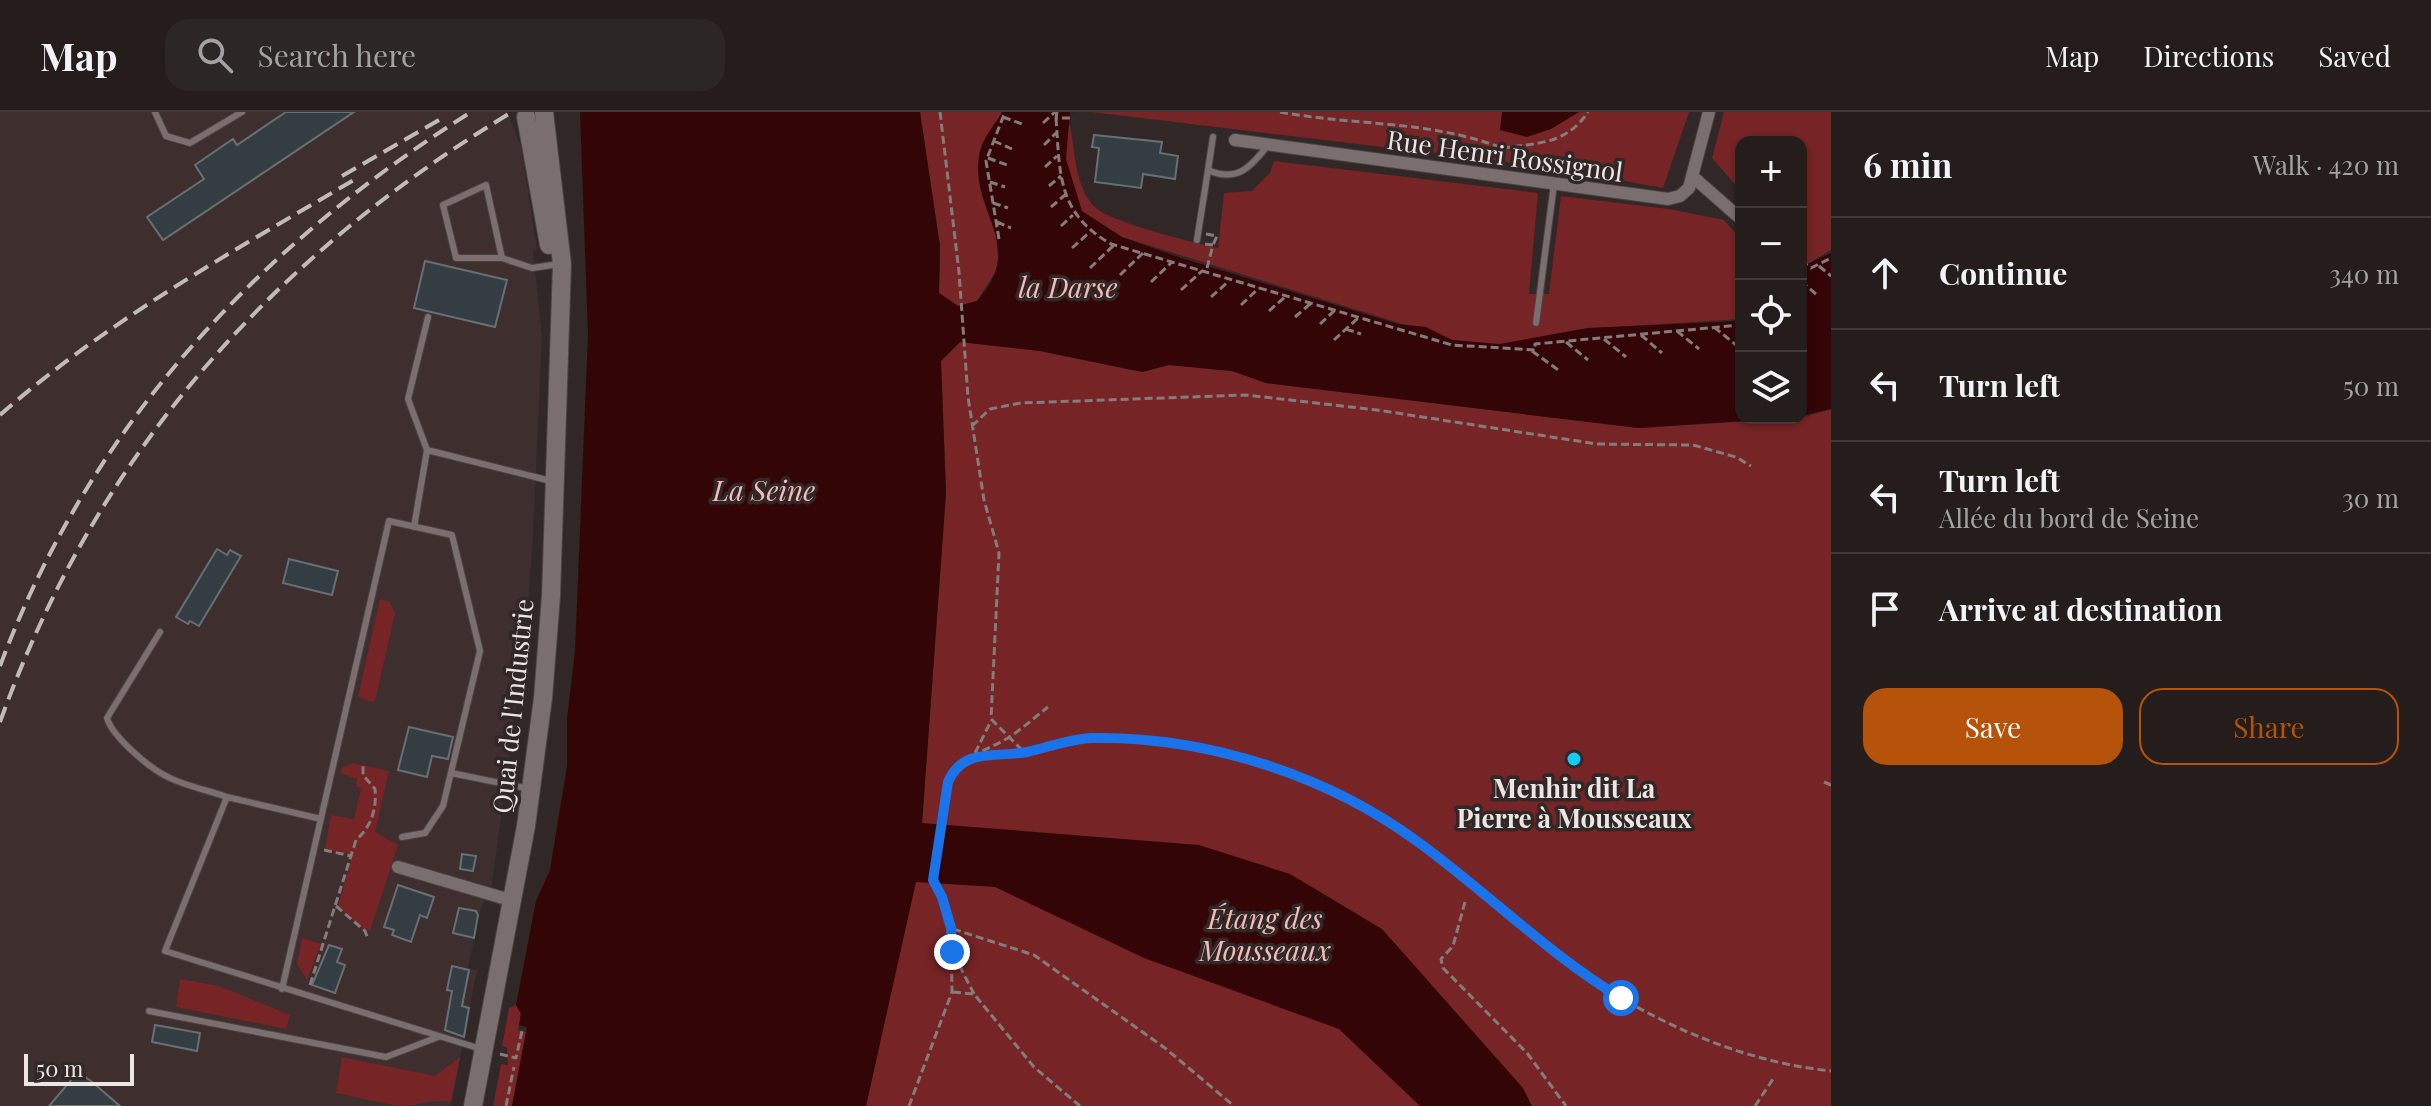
<!DOCTYPE html>
<meta charset="utf-8">
<style>
body{margin:0;font-family:"Playfair Display",serif;background:#2c2625;color:#f1f3f6}
.controls{position:absolute;right:24px;top:24px;display:grid;overflow:hidden;border-radius:16px;box-shadow:0 2px 6px #0004}
.controls button{width:72px;height:72px;display:grid;place-items:center;padding:0;border:0;border-bottom:2px solid #413b3b;background:#241d1c;color:#f1f3f6;font:40px sans-serif}
.scale{position:absolute;left:24px;bottom:20px;width:110px;box-sizing:border-box;padding-left:8px;border:4px solid #ebe5e4;border-top:0;font-size:22px;line-height:28px;white-space:nowrap;color:#ebe5e4;-webkit-text-stroke:6px #302726;paint-order:stroke}
.stop{position:absolute;width:24px;height:24px;margin:-18px;border:6px solid #1a73e8;border-radius:50%;background:#fff}
.stop.end{background:#1a73e8;border-color:#fff;box-shadow:0 2px 8px #0008}
.list{margin:0;padding:0;list-style:none}
h2{display:flex;justify-content:space-between;align-items:center;height:104px;margin:0;padding:0 32px;font-size:34px}
h2 small{font-size:26px;font-weight:400;color:#a3a2a3}
.list li{display:grid;grid-template-columns:52px 1fr auto;gap:24px;align-items:center;box-sizing:border-box;height:112px;padding:0 32px;border-top:2px solid #413b3b}
.list b{display:block;font-size:30px;white-space:nowrap}
.list p{margin:0;font-size:26px;white-space:nowrap;color:#a3a2a3}
.list em{font-size:26px;font-style:normal;color:#a3a2a3}
.actions{display:flex;gap:16px;padding:24px 32px}
.actions a{flex:1;padding:18px 0;border:2px solid #b45309;border-radius:24px;text-align:center;font-size:28px;color:#b45309}
.actions .main{background:#b45309;color:#fff}
.icon{flex:none;width:44px;height:44px;fill:none;stroke:currentColor;stroke-width:2;stroke-linecap:round;stroke-linejoin:round}
.map{position:relative;flex:none;width:1831px;height:994px;overflow:hidden}
header{display:flex;align-items:center;gap:48px;box-sizing:border-box;height:112px;padding:0 40px;background:#241d1c;border-bottom:2px solid #413b3b}
header strong{font-size:38px}
nav{display:flex;gap:44px;margin-inline-start:auto;font-size:28px}
.search{width:560px;height:72px;background:#2c2625;display:flex;align-items:center;gap:20px;box-sizing:border-box;padding:0 28px;border-radius:24px;color:#a3a2a3;font-size:30px}
main{display:flex}
aside{flex:1;background:#241d1c}
.map>svg:first-child{display:block}
</style>
<header>
<strong>Map</strong>
<div class="search"><svg class="icon" aria-label="search" viewBox="0 0 24 24"><circle cx="10" cy="10" r="6"/><path d="M15 15l6 6"/></svg>Search here</div>
<nav><a>Map</a><a>Directions</a><a>Saved</a></nav>
</header>
<main>
<div class="map">
<svg width="1831" height="994" viewBox="0 0 1831 994">
<rect width="100%" height="100%" fill="#302726"/>
<path fill="#3e2e2d" d="M 0,0 L 508,0 L 521,35 L 537,137 L 533,139 L 542,223 L 533,427 L 525,529 L 492,772 L 480,799 L 468,856 L 477,858 L 451,994 L 0,994 Z"/>
<path fill="#762425" d="M 920,0 L 1002,0 L 995,113 L 999,154 L 977,189 L 958,194 L 939,181 L 940,134 Z
M 1091,0 L 1689,0 L 1663,76 L 1541,54 Z
M 1724,0 L 1831,0 L 1831,138 L 1814,148 L 1801,162 L 1801,30 L 1741,30 L 1741,79 L 1712,46 Z
M 1060,11 L 1070,13 C 1075,39 1075,76 1095,95 C 1109,110 1195,131 1218,136 L 1224,81 L 1252,79 L 1270,61 L 1274,49 L 1538,81 L 1529,182 L 1549,182 L 1561,84 L 1669,97 L 1724,108 L 1741,127 L 1741,207 L 1582,217 L 1499,233 L 1454,228 L 1122,125 C 1109,118 1086,110 1078,98 C 1062,74 1063,39 1060,11 Z
M 960,230 L 1040,239 L 1142,260 L 1169,253 L 1232,259 L 1266,271 L 1639,316 L 1801,306 L 1831,297 L 1831,994 L 866,994 L 915,769 L 922,712 L 946,381 L 941,249 Z
M 380,487 L 389,489 L 395,501 L 375,589 L 371,590 L 358,585 Z
M 353,651 L 389,659 L 375,720 L 398,733 L 370,819 L 361,816 L 338,794 L 353,743 L 325,737 L 331,703 L 354,707 L 361,676 L 356,674 L 357,667 L 340,661 L 343,655 Z
M 302,826 L 321,832 L 307,868 L 297,852 Z
M 180,867 L 219,874 L 290,903 L 286,917 L 176,895 Z
M 516,893 L 521,902 L 518,918 L 526,920 L 512,994 L 493,994 L 501,952 L 508,953 L 507,936 L 502,934 L 509,896 Z
M 342,945 L 435,964 L 460,945 L 451,990 C 438,986 417,994 400,994 C 379,991 357,985 336,981 Z"/>
<path fill="#340507" d="M 580,0 L 920,0 L 940,134 L 939,181 L 958,194 L 977,189 C 1028,133 970,101 979,44 C 981,27 994,15 1002,0 L 1070,0 L 1066,47 L 1082,99 L 1122,125 L 1181,146 L 1398,212 L 1426,215 L 1452,228 L 1499,232 L 1588,216 L 1741,209 L 1741,306 L 1787,306 L 1639,316 L 1266,271 L 1232,259 L 1169,253 L 1142,260 L 1040,239 L 960,230 L 941,249 L 946,381 L 922,711 L 1199,733 L 1290,762 L 1382,817 L 1523,976 L 1532,994 L 1420,994 L 1339,917 L 1144,846 L 995,775 L 916,770 L 866,994 L 512,994 L 527,915 L 519,913 L 521,902 L 516,893 L 536,789 L 550,758 L 567,654 L 567,607 L 575,539 L 588,223 Z
M 1502,0 L 1579,0 L 1551,17 L 1527,25 L 1500,18 Z
M 1831,141 L 1831,297 L 1801,304 L 1801,155 Z"/>
<path fill="#343d41" stroke="#667074" stroke-width="2" d="M 286,0 L 354,0 L 163,128 L 147,105 L 204,67 L 195,53 L 233,27 L 237,33 Z
M 1094,23 L 1162,30 L 1160,41 L 1178,44 L 1175,67 L 1143,62 L 1141,76 L 1095,70 L 1099,36 L 1092,35 Z
M 425,149 L 507,168 L 495,215 L 414,196 Z
M 217,437 L 227,443 L 230,438 L 241,444 L 199,514 L 190,509 L 188,512 L 176,505 Z
M 289,447 L 338,459 L 332,483 L 283,471 Z
M 409,615 L 453,625 L 448,647 L 432,644 L 427,665 L 398,658 Z
M 462,742 L 476,744 L 473,759 L 460,757 Z
M 398,773 L 434,785 L 427,806 L 420,803 L 411,830 L 392,823 L 394,818 L 384,815 Z
M 459,796 L 476,799 L 478,803 L 474,826 L 453,821 Z
M 329,833 L 342,837 L 337,850 L 345,853 L 335,881 L 312,873 Z
M 452,854 L 469,858 L 462,894 L 469,896 L 464,925 L 445,918 L 452,879 L 447,878 Z
M 155,913 L 200,921 L 197,939 L 152,930 Z
M 78,960 L 91,969 L 120,994 L 49,994 Z"/>
<g fill="none" stroke-linecap="round" stroke-linejoin="round">
<g stroke="#4b4342" stroke-width="8">
<path id="lane" d="M 155,0 L 166,24 L 190,31 L 242,0
M 1213,25 L 1208,58 C 1237,71 1251,55 1268,33
M 1197,128 L 1208,58
M 502,146 L 456,146 L 443,93 L 486,73 L 502,146 L 532,156 L 559,152
M 1536,211 L 1554,72
M 427,338 L 551,369
M 414,415 L 427,338 L 408,287 L 428,205
M 160,520 L 107,606 C 112,624 148,655 166,664 C 184,674 208,678 227,685
M 451,661 L 530,677
M 321,707 L 227,685 L 165,839 L 481,937
M 282,877 L 389,409 L 452,423 L 480,539 L 443,694 L 425,721 L 402,725
M 149,899 L 386,945 L 438,925"/>
</g>
<g stroke="#4b4342" stroke-width="14">
<path id="street" d="M 1235,28 L 1668,87 L 1680,84 L 1689,76 L 1709,0
M 1692,64 L 1741,107
M 398,755 L 513,789"/>
</g>
<g stroke="#4b4342" stroke-width="20">
<path id="secondary" d="M 526,5 L 549,133
M 473,994 L 526,714 L 543,586 L 551,484 L 562,152 L 544,0"/>
</g>
<path stroke="#847c7b" stroke-width="3" stroke-dasharray="8 4" stroke-linecap="butt" d="M 940,0 L 959,160 L 968,285 L 984,388 L 999,441 L 991,607 L 1024,640
M 1057,0 L 1056,6 L 1074,6
M 1280,0 C 1355,14 1430,8 1502,36 L 1500,50
M 1003,5 L 1022,12
M 1056,6 C 1060,62 1057,101 1111,132 L 1452,233 L 1535,238 L 1535,232 L 1741,213
M 1043,11 L 1055,0
M 994,29 L 1012,37
M 1044,33 L 1056,21
M 1502,36 C 1537,31 1566,33 1588,0
M 988,46 L 1007,53
M 1045,55 L 1057,44
M 990,70 L 1005,75
M 1049,74 L 1061,64
M 993,91 L 1008,96
M 1051,95 L 1065,83
M 997,110 L 1011,116
M 1061,114 L 1073,103
M 1206,122 L 1217,124 L 1213,133
M 999,127 L 986,49 L 1005,0
M 1205,132 L 1213,133 L 1206,160
M 1072,136 L 1090,120
M 1801,149 L 1811,156 L 1831,146
M 1819,154 L 1831,164
M 1090,156 L 1114,133
M 1120,163 L 1143,141
M 1801,169 L 1818,184
M 1151,170 L 1172,150
M 1181,178 L 1202,159
M 1211,185 L 1229,169
M 1241,193 L 1259,176
M 1269,199 L 1286,184
M 1295,205 L 1310,192
M 1320,212 L 1335,198
M 1714,215 L 1736,233
M 1346,217 L 1361,222
M 1677,219 L 1699,237
M 1641,223 L 1662,241
M 1604,227 L 1626,245
M 1334,228 L 1358,206
M 1566,230 L 1588,248
M 1532,239 L 1561,260
M 972,314 L 990,297 L 1021,291 L 1246,283 L 1377,298 L 1597,332 L 1693,333 L 1736,345 L 1751,354
M 975,641 L 991,609
M 972,644 C 990,642 1009,643 1026,639 C 1048,635 1069,627 1092,627 C 1163,625 1244,641 1310,669 C 1365,693 1416,727 1463,765 C 1490,786 1514,811 1541,832 C 1624,896 1725,948 1831,959
M 1824,670 L 1831,673
M 324,738 L 351,744
M 1465,790 L 1453,834 L 1441,847 L 1443,856 L 1527,941 L 1566,994
M 336,794 L 365,819 L 368,827
M 953,817 L 1034,843 L 1165,936 L 1234,994
M 954,843 L 974,882
M 310,873 L 356,728 C 371,715 377,697 375,677 L 363,663 L 363,653
M 953,880 L 974,882 L 1034,955 L 1080,994
M 500,942 L 516,946 L 522,919
M 506,994 L 514,955
M 909,994 L 952,880 L 951,816 L 942,785 L 933,768 L 948,670 C 959,645 986,639 1008,626 C 1022,617 1035,605 1048,595
M 1755,994 L 1773,967"/>
<use href="#lane" stroke="#7a6f6e" stroke-width="6"/>
<use href="#street" stroke="#7a6f6e" stroke-width="12"/>
<use href="#secondary" stroke="#7a6f6e" stroke-width="18"/>
<path stroke="#c0bab9" stroke-width="4" stroke-dasharray="16 8" stroke-linecap="butt" d="M 342,64 L 439,8
M 0,303 C 108,208 235,138 359,65
M 0,554 C 90,314 257,135 471,0
M 0,610 C 96,343 271,145 512,0"/>
</g>
<g fill="none" stroke-linecap="round" stroke-linejoin="round">
<path stroke="#1a73e8" stroke-width="10" d="M 952,840 L 951,816 L 942,785 L 933,768 L 948,670 C 963,635 996,646 1027,640 C 1049,635 1070,627 1092,626 C 1206,624 1327,663 1418,730 C 1488,781 1547,841 1621,886"/>
</g>
<circle fill="#13cafb" stroke="#302726" stroke-width="3" cx="1574" cy="647" r="8"/>
<g text-anchor="middle" dominant-baseline="central" stroke-width="7" stroke-linejoin="round" paint-order="stroke">
<g font-size="26" fill="#ebe5e4" stroke="#302726">
<text transform="translate(1505 43) rotate(8)">Rue Henri Rossignol</text>
<text transform="translate(512 594) rotate(-84)">Quai de l'Industrie</text>
</g>
<g font-size="26" font-weight="bold" fill="#ebe5e4" stroke="#302726">
<text x="1574" y="675">Menhir dit La<tspan x="1574" dy="30">Pierre à Mousseaux</tspan></text>
</g>
<g font-size="28" font-style="italic" fill="#f1bcb8" stroke="#302726">
<text x="1068" y="174">la Darse</text>
<text x="764" y="377">La Seine</text>
<text x="1265" y="805">Étang des<tspan x="1265" dy="32">Mousseaux</tspan></text>
</g>
</g>
</svg>
<div class="controls">
<button>+</button>
<button>−</button>
<button><svg class="icon" aria-label="locate" viewBox="0 0 24 24"><circle cx="12" cy="12" r="6"/><path d="M12 2v4M12 18v4M2 12h4M18 12h4"/></svg></button>
<button><svg class="icon" aria-label="layers" viewBox="0 0 24 24"><path d="M12 4l9 5-9 5-9-5zM3 14l9 5 9-5"/></svg></button>
</div>
<div class="scale">50 m</div>
<div class="stop" style="left:1621px;top:886px"></div>
<div class="stop end" style="left:952px;top:840px"></div>
</div>
<aside>
<h2>6 min<small>Walk · 420 m</small></h2>
<ul class="list">
<li><svg class="icon" aria-label="ahead" viewBox="0 0 24 24"><path d="M12 20V5M6 11l6-6 6 6"/></svg><div><b>Continue</b></div><em>340 m</em></li>
<li><svg class="icon" aria-label="left" viewBox="0 0 24 24"><path d="M17 20v-9H6M10 6l-5 5 5 5"/></svg><div><b>Turn left</b></div><em>50 m</em></li>
<li><svg class="icon" aria-label="left" viewBox="0 0 24 24"><path d="M17 20v-9H6M10 6l-5 5 5 5"/></svg><div><b>Turn left</b><p>Allée du bord de Seine</p></div><em>30 m</em></li>
<li><svg class="icon" aria-label="arrive" viewBox="0 0 24 24"><path d="M6 21V4h12l-3 4 3 4H6"/></svg><div><b>Arrive at destination</b></div></li>
</ul>
<div class="actions"><a class="main">Save</a><a>Share</a></div>
</aside>
</main>
